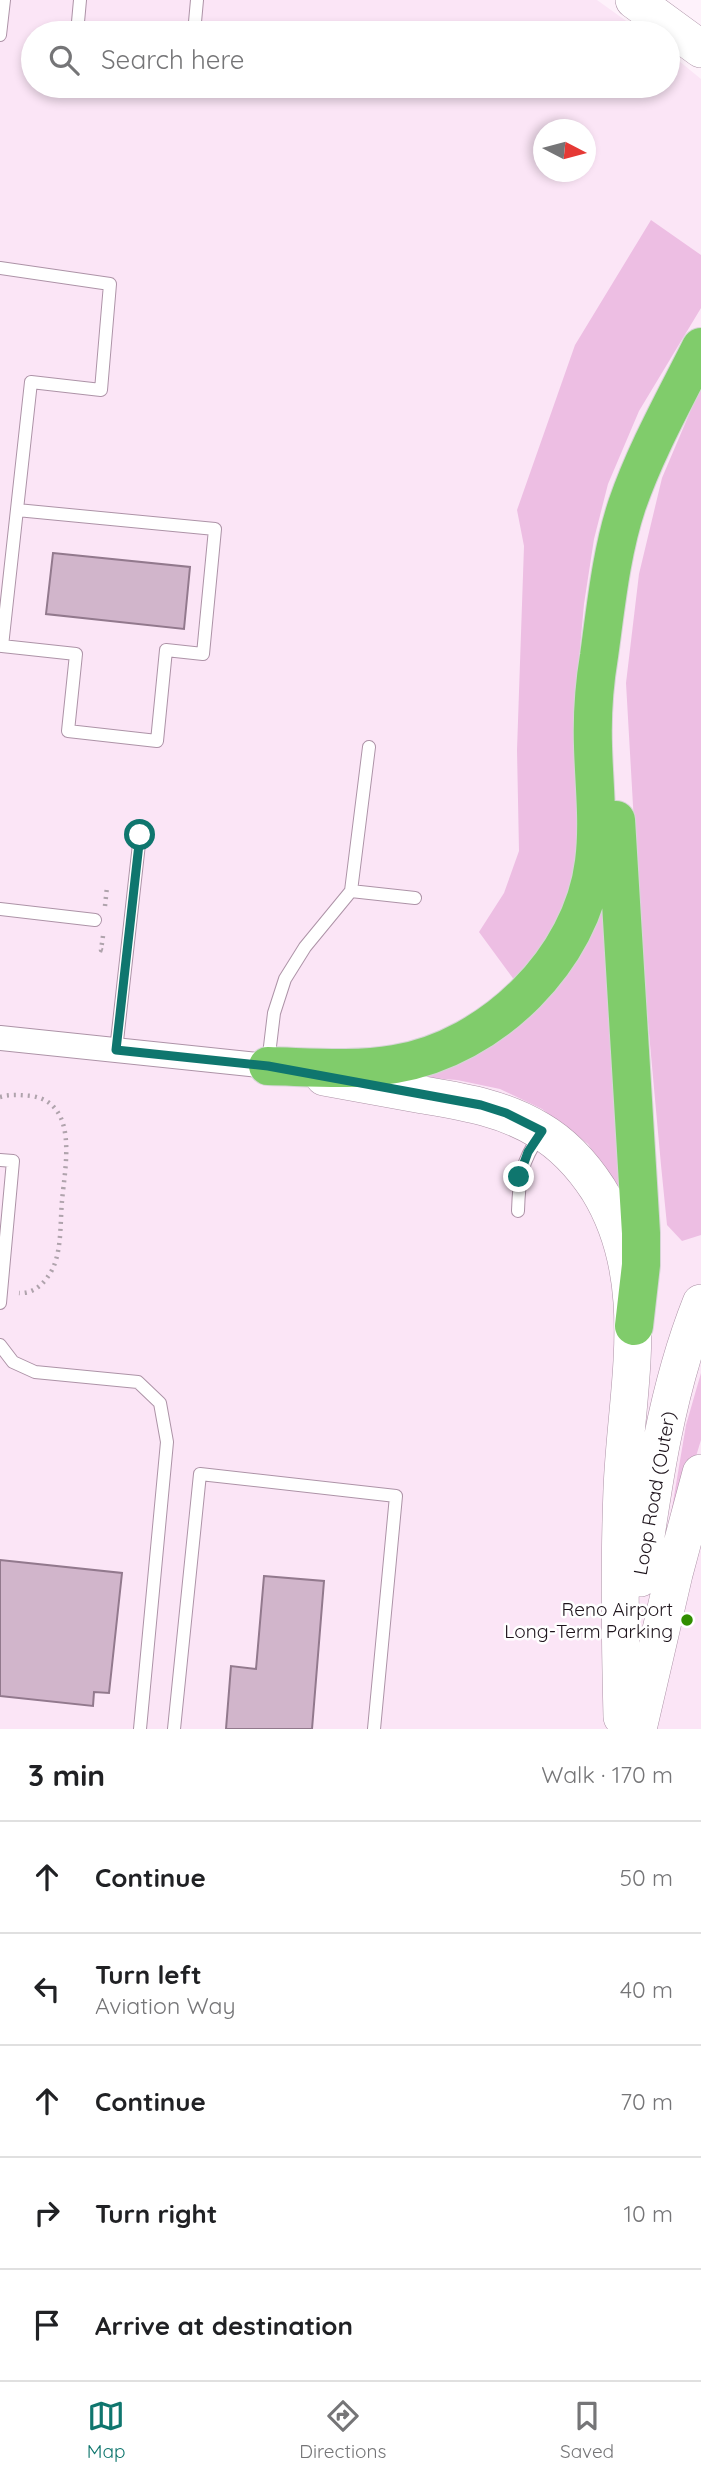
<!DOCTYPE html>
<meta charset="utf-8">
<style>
body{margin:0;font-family:Quicksand,sans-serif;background:#f6f6f6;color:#202124}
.compass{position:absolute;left:533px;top:119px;width:63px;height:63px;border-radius:50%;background:#fff;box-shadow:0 4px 10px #0003;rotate:96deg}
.stop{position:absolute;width:21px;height:21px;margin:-16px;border:5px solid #0f766e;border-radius:50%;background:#fff}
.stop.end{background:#0f766e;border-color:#fff;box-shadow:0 2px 7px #0008}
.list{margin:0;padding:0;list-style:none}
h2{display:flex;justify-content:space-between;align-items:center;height:91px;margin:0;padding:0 28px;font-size:30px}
h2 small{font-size:23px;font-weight:400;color:#757577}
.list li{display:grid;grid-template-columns:46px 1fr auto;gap:21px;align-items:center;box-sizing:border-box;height:112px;padding:0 28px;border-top:2px solid #e0e0e0}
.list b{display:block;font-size:26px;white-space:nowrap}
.list p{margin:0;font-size:23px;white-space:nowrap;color:#757577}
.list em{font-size:23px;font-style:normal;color:#757577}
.icon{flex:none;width:38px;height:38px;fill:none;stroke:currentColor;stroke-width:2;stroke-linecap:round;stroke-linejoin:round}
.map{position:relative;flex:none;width:701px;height:1729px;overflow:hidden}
.search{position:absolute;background:#fff;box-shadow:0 4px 10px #0003;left:21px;right:21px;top:21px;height:77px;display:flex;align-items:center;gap:18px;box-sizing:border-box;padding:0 24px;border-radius:38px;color:#757577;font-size:26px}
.sheet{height:651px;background:#fff}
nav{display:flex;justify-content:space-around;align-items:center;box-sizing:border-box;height:98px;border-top:2px solid #e0e0e0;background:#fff;font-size:19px;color:#757577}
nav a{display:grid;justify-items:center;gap:4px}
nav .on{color:#0f766e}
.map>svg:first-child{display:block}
</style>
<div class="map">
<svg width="701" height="1729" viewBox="0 0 701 1729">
<rect width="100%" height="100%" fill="#fef2fb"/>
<path fill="#fbe5f6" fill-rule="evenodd" d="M 0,0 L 597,0 L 643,33 L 33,33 L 33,86 L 668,86 L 668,52 L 701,79 L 701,1729 L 0,1729 ZM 544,130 L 586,130 L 586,172 L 544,172 Z"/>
<path fill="#edbee3" d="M 651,220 L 701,255 L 701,308 L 639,411 L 608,484 L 594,539 L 584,604 L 579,660 L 581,855 L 559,923 L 515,981 L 479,932 L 504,893 L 519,851 L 517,750 L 524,546 L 517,510 L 575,345 Z
M 701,386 L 701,1235 L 682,1241 L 667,1225 L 661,1165 L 641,945 L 626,683 L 639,574 L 662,478 Z
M 603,890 L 627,1204 L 588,1144 L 542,1109 L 500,1089 L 457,1080 L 404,1076 L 446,1062 Z
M 701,1373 L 701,1440 L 693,1466 L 670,1520 L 686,1425 Z"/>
<path fill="#d1b5cb" stroke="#92798d" stroke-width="2" d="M 53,553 L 190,567 L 184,629 L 46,614 Z
M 0,1560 L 122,1573 L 109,1693 L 94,1692 L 93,1706 L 0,1696 Z
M 264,1576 L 324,1581 L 312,1729 L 226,1729 L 231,1666 L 256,1669 Z"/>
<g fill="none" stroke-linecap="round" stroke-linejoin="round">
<g stroke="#ad93a7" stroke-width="14">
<path id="lane" d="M 77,33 L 80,0
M 194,33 L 197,0
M 0,35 L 4,0
M 0,268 L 110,284 L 101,390 L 31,382 L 2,646 L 76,654 L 68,731 L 157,741 L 166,650 L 203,654 L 215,529 L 17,510
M 351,891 L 415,898
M 0,909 L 95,920
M 116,1050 L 140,835
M 268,1063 L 274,1013 L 285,979 L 305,947 L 351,891 L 369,747
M 0,1160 L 13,1161 L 0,1303
M 518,1211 C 519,1179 521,1162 540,1135
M 0,1345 L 13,1362 L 35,1372 L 138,1382 L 160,1403 L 167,1442 L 140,1729
M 174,1729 L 200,1474 L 396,1496 L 374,1729"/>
</g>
<g stroke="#ad93a7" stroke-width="26">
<path id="street" d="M 0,1038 L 268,1066"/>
</g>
<g stroke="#ad93a7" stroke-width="38">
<path id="secondary" d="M 634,0 L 701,49
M 324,1077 C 357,1083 390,1089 423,1095 C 464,1102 503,1108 539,1130 C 563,1144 583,1166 598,1189 C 655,1281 626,1388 622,1489 C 619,1565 620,1641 622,1717
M 640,1578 C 653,1485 666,1391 701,1303
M 638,1729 L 674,1574 L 701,1473"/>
</g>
<g stroke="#d6d5d6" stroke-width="40">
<path id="highway" d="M 616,820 L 641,1233 L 641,1265 L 634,1326
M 268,1066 C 310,1067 354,1071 395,1064 C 492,1048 582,959 594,862 C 599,823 594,785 593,746 C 592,716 594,686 599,656 C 606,606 611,553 627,505 C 646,450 675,399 701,347"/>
</g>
<path stroke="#afa3ac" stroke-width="4.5" stroke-dasharray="2 5" stroke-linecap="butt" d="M 105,906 L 107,887
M 103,936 L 101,950 L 107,952
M 0,1097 C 11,1094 21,1095 32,1096 C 79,1104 65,1166 62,1201 C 60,1223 62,1250 52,1270 C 45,1283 34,1294 19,1293"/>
<use href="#lane" stroke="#fff" stroke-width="12"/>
<use href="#street" stroke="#fff" stroke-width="24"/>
<use href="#secondary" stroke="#fff" stroke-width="37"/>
<use href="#highway" stroke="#80cc6b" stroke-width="38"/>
</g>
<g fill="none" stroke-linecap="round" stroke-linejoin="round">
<path stroke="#0f766e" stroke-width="9" d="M 140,835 L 116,1050 L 268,1066 L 481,1105 L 506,1113 L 542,1131 L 528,1152 L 519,1177"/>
</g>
<circle fill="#318e00" stroke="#fff" stroke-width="2.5" cx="687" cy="1620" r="7"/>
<g text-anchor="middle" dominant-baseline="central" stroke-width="5" stroke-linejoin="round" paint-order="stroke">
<g font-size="19" fill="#1e141c" stroke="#fff">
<text transform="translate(654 1493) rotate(-80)">Loop Road (Outer)</text>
</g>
<g font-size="19" fill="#1e141c" stroke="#fff" text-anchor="end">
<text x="673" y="1609">Reno Airport<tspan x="673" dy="22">Long-Term Parking</tspan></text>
</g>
</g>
</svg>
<svg class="compass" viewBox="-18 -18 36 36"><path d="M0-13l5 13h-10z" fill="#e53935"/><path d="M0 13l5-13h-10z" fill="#757577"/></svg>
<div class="stop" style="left:140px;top:835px"></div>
<div class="stop end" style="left:519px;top:1177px"></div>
<div class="search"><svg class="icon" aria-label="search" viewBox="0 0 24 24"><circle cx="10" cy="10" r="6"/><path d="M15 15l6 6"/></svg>Search here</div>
</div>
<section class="sheet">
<h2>3 min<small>Walk · 170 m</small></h2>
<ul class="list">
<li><svg class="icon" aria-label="ahead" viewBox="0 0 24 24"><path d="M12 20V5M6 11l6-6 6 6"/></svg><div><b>Continue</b></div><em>50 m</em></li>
<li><svg class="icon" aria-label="left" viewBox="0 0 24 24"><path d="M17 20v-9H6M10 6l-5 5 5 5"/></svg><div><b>Turn left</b><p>Aviation Way</p></div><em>40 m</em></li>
<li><svg class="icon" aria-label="ahead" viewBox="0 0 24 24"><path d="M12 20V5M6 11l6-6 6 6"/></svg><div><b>Continue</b></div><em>70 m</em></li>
<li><svg class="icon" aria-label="right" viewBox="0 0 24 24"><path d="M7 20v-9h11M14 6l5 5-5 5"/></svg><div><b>Turn right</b></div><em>10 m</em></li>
<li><svg class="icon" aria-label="arrive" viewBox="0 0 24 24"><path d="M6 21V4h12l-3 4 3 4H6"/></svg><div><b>Arrive at destination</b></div></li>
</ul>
</section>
<nav>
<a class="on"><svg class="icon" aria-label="map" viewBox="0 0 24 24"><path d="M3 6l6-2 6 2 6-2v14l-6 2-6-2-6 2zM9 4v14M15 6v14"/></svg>Map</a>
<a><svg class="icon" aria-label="directions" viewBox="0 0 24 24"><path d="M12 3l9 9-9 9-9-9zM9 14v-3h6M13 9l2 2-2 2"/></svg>Directions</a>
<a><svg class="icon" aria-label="saved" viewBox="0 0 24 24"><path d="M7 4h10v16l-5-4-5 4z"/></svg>Saved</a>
</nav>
